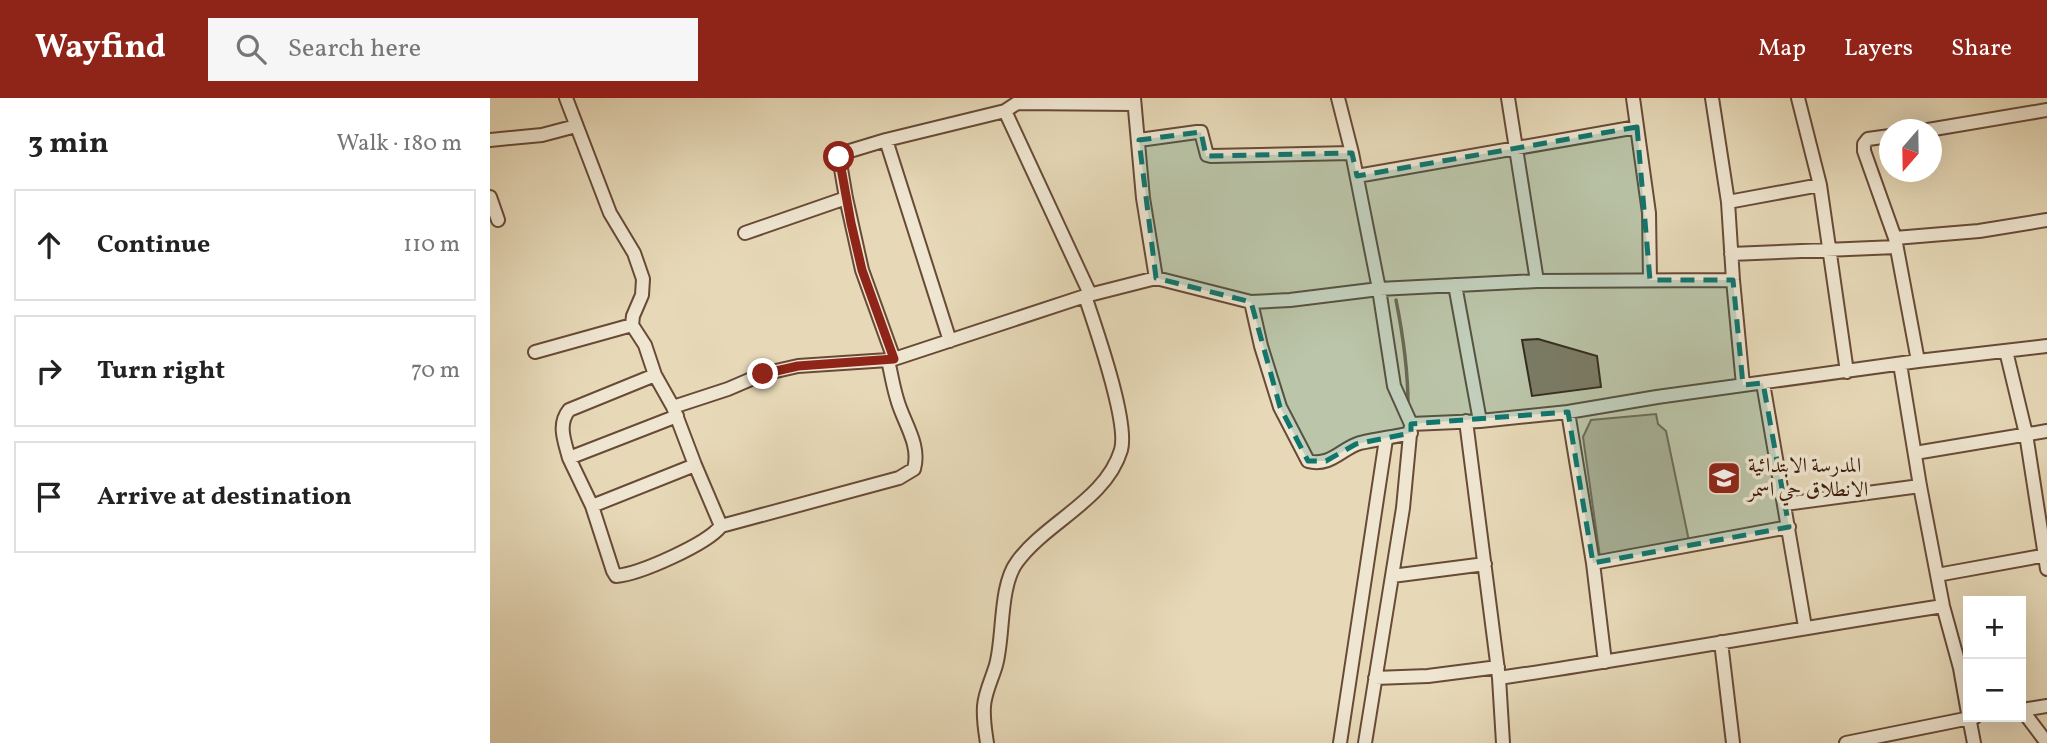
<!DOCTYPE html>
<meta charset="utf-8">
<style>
body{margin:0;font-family:Vollkorn,Amiri,serif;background:#f6f6f6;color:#222}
.controls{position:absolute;right:21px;bottom:21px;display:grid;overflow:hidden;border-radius:0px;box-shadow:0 7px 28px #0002}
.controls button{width:63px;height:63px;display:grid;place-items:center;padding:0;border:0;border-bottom:2px solid #e0e0e0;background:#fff;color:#222;font:35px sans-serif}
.compass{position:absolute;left:1389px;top:21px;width:63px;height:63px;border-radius:50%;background:#fff;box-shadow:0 7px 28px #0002;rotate:200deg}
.stop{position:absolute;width:21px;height:21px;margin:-16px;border:5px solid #8f2418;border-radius:50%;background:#fff}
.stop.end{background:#8f2418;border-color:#fff;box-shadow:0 2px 7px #0008}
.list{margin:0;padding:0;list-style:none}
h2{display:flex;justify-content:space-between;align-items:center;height:91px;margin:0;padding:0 28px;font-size:30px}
h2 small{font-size:23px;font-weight:400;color:#767676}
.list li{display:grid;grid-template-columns:46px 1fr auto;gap:21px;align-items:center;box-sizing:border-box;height:112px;margin:0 14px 14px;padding:0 14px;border:2px solid #e0e0e0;border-radius:0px}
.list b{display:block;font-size:26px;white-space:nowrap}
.list em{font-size:23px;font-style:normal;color:#767676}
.icon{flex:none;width:38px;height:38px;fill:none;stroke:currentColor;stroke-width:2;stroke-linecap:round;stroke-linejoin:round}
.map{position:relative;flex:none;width:1557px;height:645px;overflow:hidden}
header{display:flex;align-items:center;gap:42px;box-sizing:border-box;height:98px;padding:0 35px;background:#8f2418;color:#fff}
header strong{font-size:33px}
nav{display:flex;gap:38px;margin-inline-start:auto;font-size:24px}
.search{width:490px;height:63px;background:#f6f6f6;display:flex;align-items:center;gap:18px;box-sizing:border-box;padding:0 24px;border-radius:0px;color:#767676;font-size:26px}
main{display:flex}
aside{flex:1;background:#fff}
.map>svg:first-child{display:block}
</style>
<header>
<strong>Wayfind</strong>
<div class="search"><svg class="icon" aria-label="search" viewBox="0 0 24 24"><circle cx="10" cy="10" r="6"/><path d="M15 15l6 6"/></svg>Search here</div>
<nav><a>Map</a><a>Layers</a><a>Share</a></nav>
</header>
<main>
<aside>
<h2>3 min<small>Walk · 180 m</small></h2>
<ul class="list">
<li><svg class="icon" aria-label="ahead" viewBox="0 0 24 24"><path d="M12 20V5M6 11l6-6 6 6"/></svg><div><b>Continue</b></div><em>110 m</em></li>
<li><svg class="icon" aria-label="right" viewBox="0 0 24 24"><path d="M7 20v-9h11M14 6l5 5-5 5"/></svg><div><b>Turn right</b></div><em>70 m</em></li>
<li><svg class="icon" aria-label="arrive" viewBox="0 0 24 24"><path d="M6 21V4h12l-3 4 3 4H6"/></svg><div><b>Arrive at destination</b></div></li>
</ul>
</aside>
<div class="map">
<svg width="1557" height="645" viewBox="0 0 1557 645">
<rect width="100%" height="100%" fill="#e7d9b8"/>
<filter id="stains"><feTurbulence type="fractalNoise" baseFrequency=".00286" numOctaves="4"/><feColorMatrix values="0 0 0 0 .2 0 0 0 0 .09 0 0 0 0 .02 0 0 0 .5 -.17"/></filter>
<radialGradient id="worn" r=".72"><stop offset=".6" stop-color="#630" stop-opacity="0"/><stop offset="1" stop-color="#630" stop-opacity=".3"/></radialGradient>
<path fill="#cab99b" stroke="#846a54" stroke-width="2" d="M 1166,316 L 1168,326 L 1176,333 L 1199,443 L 1110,459 L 1093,339 L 1101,322 Z"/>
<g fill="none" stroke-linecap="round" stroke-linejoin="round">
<path stroke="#806650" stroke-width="3.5" d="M 906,202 C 913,237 918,272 918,307"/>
</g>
<path fill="#957e65" stroke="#3d1b0c" stroke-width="2" d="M 1048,241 L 1107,258 L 1111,289 L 1042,298 L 1032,242 Z"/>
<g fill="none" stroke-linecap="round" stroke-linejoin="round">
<g stroke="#684a37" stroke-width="16">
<path id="street" d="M 76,0 L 120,115 L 144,155 L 153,181 L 152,197 L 143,218 L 142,227 L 155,247 L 165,277
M 644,0 L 653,100 L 666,180
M 848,0 L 862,55 L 889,191 L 904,288 L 921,326
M 1018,0 L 1047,183
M 1143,0 L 1159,115 L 1160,182
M 1222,0 L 1238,104 L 1243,182 L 1253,287
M 1308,0 L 1330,87 L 1357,274
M 644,6 L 527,5 L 515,13 L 396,42 L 353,55 L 349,59 L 356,100 L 372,172 L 404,261 L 595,198 L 666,180 L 761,204 L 800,202 L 889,191 L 1047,183 L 1243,182
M 515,13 L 600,196
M 1438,32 L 1557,12
M 1400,38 L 1378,41 L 1374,46 L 1374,53 L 1405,140 L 1428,263
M 0,42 L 52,37 L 86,28
M 396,42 L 460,243
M 649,42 L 707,34 L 711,34 L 717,57 L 721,58 L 862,55
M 867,78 L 1147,29
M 0,99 L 8,122
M 1238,104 L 1330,87
M 255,135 L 356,100
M 1405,140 L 1489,133 L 1557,122
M 1241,156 L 1406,149
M 965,187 L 990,323
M 761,204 L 771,248 L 790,309 L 818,363 C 841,369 852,350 870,345 C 887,341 904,339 921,335
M 1516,253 L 1536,336 L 1557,471
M 45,254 L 142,227
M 1410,266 L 1430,388 L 1453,508 L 1470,570 L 1478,615
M 1273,285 L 1315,529
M 1078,314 L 1103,465 L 1115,564
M 976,323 L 1009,580 L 1013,645
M 1425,355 L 1557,333
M 79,360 C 75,344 67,327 79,312 L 165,277 L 183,309 L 205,367 L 231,428 L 409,380 L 424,371 C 431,346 413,324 407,301 C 403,288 401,275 398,262 L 308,268 L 273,276 L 238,291 L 183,309
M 205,367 L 102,408 L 123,473 L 126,478 C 150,476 217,446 231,428
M 1295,406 L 1430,388
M 102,408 L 79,360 L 187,318
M 1103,465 L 1299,429
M 1447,477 L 1557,457
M 902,478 L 995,466
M 1231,544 L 1243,645
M 885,580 L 938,578 L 1008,569
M 1009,580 C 1158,558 1305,531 1453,508
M 1531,612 L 1557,608
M 1532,612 L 1557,645
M 1479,619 L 1484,645
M 497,645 C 495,632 493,621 494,608 C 495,594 502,581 506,567 C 514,539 509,488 527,464 C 556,424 616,402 631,352 C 639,324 605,228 595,198
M 850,645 L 896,341
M 875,645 L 913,410 L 921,326 L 990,323 L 1078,314 L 1167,299 L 1428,263 L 1557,248
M 1356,645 L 1485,619"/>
</g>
<use href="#street" stroke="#efe6d1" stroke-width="12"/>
</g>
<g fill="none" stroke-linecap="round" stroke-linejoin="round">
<path stroke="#8f2418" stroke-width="9" d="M 273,276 L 308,268 L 404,261 L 372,172 L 361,125 L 349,59"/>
</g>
<path fill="#0f766e" fill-opacity="0.2" stroke="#0f766e" stroke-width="5" stroke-dasharray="14 9" stroke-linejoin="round" d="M 1147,29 L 1160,182 L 1243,182 L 1253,287 L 1273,285 L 1299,429 L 1103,465 L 1078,314 L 921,326 L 921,335 L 866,346 L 836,363 L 818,363 L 790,309 L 761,204 L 666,180 L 649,42 L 711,34 L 716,58 L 862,55 L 867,78 Z"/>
<defs>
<g id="school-square" transform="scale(1.75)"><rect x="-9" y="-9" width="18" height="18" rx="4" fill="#8f2418" stroke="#efe6d1"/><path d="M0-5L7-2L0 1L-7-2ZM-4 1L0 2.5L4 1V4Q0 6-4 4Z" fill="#fff"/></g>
</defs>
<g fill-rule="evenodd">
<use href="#school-square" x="1234" y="380"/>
</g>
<g text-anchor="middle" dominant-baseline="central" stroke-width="7" stroke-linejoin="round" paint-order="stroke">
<g font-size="21" fill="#3d1b0c" stroke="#efe6d1" text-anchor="start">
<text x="1258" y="368">المدرسة الابتدائية<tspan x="1258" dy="24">الانطلاق حي اسمر</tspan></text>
</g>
</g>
<rect width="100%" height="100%" filter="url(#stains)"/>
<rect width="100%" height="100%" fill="url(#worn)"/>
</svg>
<div class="controls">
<button>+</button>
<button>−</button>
</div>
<svg class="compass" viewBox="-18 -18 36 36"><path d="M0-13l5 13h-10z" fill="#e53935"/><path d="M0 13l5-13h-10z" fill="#767676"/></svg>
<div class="stop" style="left:349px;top:59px"></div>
<div class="stop end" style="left:273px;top:276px"></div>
</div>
</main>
